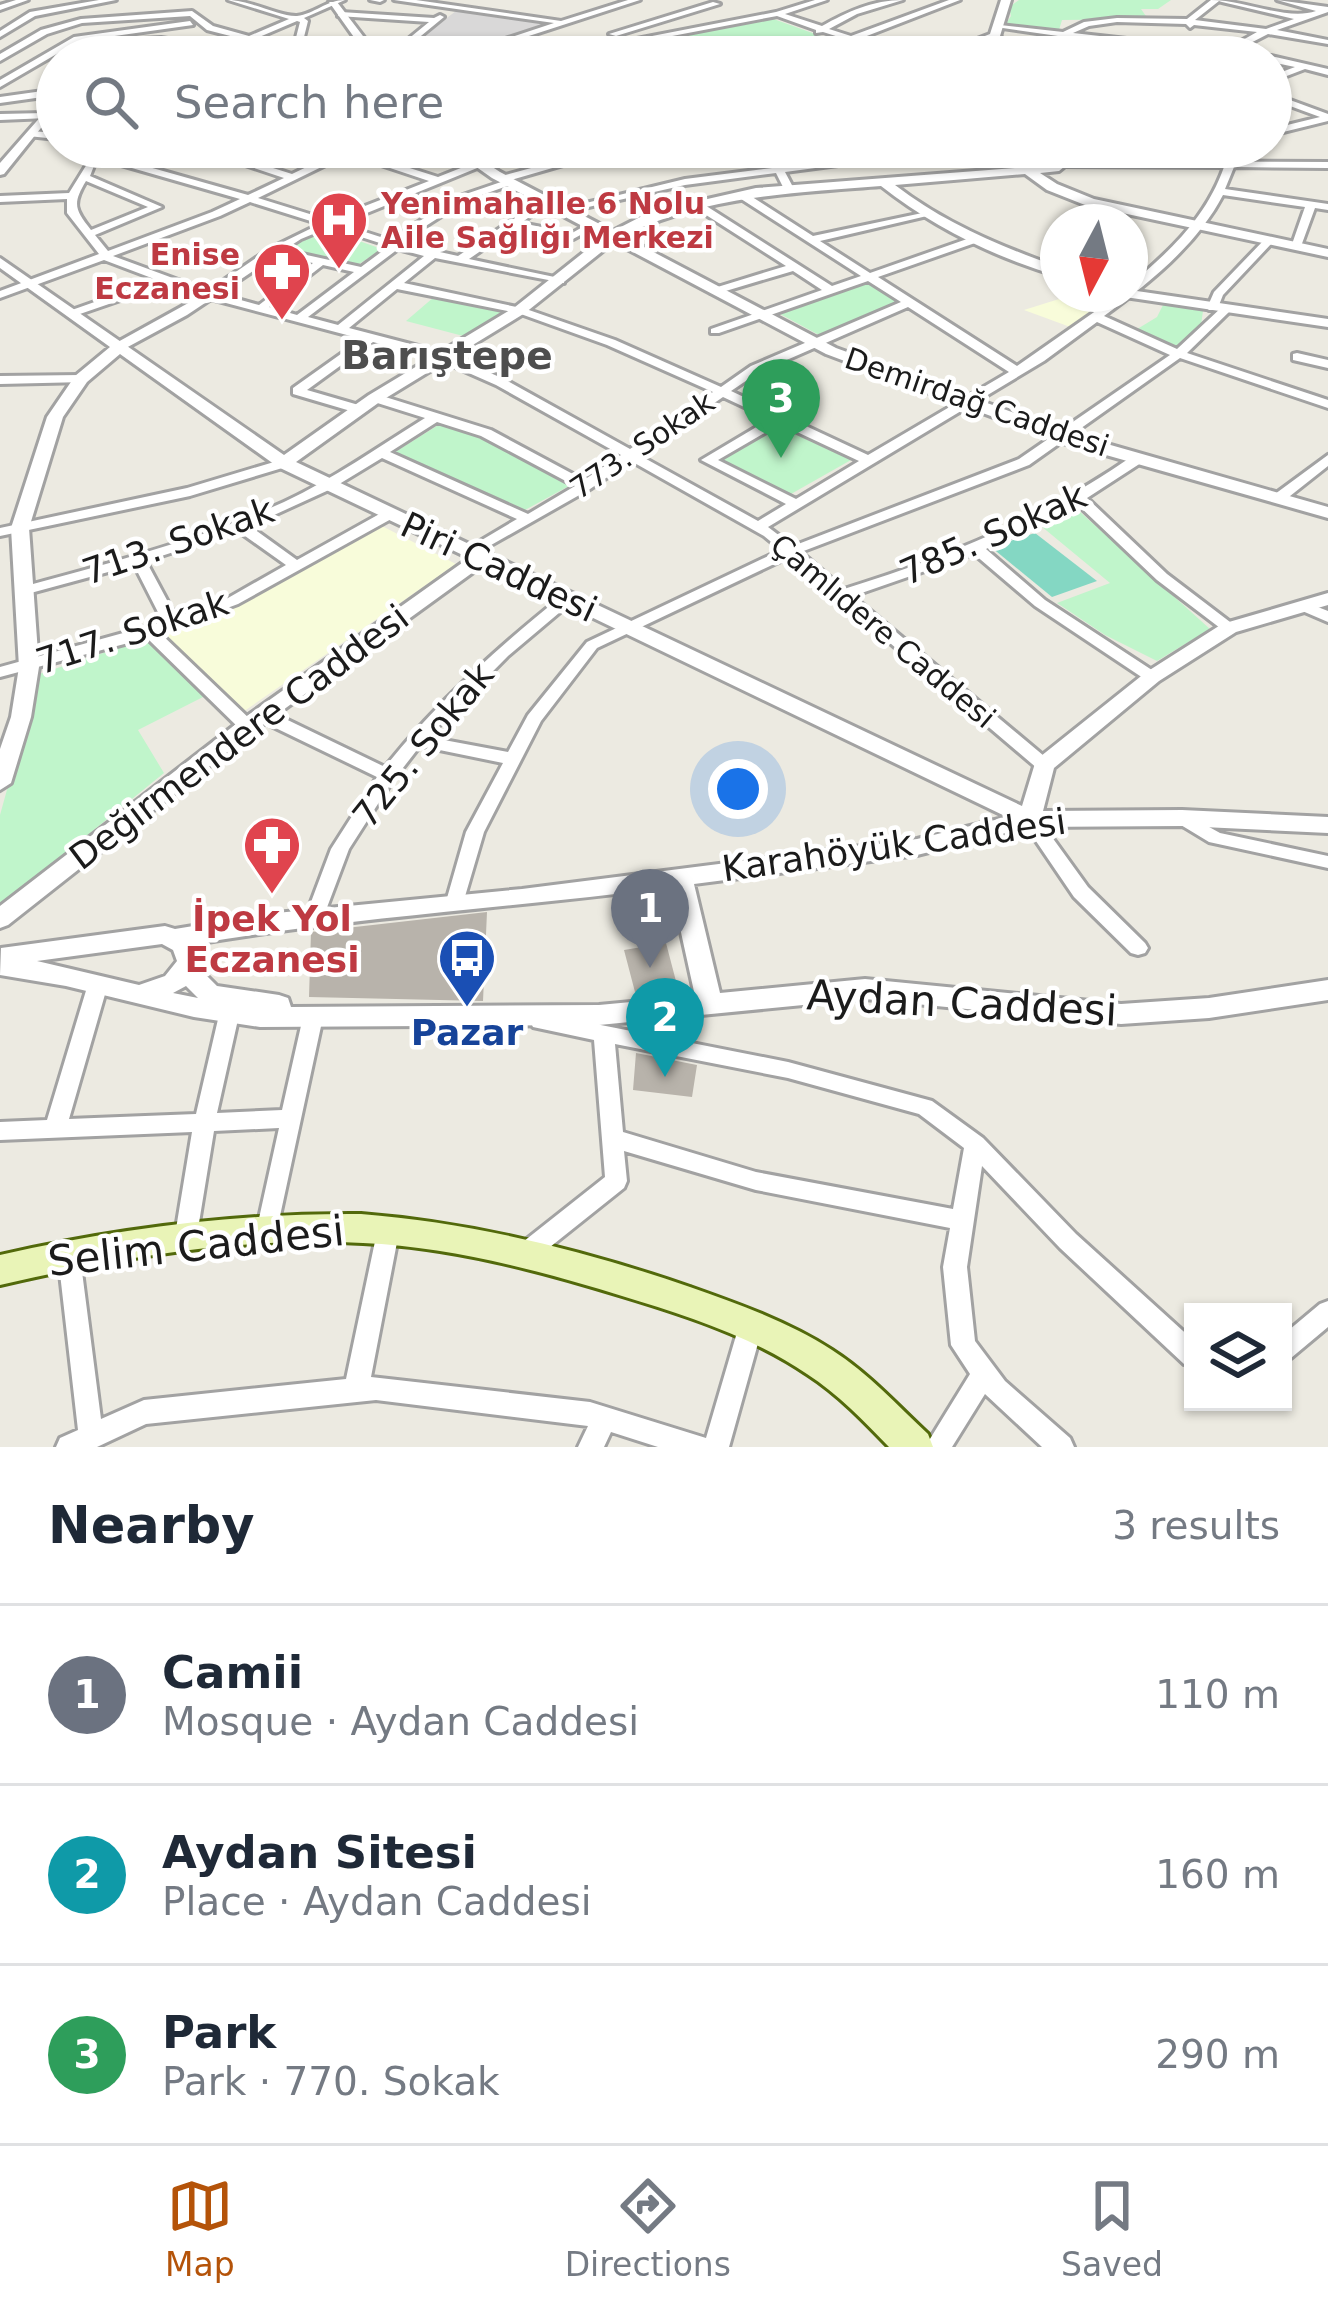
<!DOCTYPE html>
<meta charset="utf-8">
<style>
body{margin:0;font-family:"DejaVu Sans",sans-serif;background:#f2f2f3;color:#1f2937}
.controls{position:absolute;right:36px;bottom:36px;display:grid;overflow:hidden;border-radius:0px;box-shadow:0 3px 9px #0004}
.controls button{width:108px;height:108px;display:grid;place-items:center;padding:0;border:0;border-bottom:3px solid #e0e1e3;background:#fff;color:#1f2937;font:60px sans-serif}
.compass{position:absolute;left:1040px;top:204px;width:108px;height:108px;border-radius:50%;background:#fff;box-shadow:0 3px 9px #0004;rotate:187deg}
.you{position:absolute;left:738px;top:789px;width:42px;height:42px;margin:-30px;border:9px solid #fff;border-radius:50%;background:#1a73e8;box-shadow:0 0 0 18px #1a73e833}
.badge{display:grid;place-items:center;width:78px;height:78px;border-radius:50%;background:#b45309;color:#fff;font-size:39px;font-weight:700}
.pin{position:absolute;translate:-50% -99px;filter:drop-shadow(0 3px 6px #0008)}
.pin::after{content:'';position:absolute;top:63px;width:42px;height:36px;background:inherit;clip-path:polygon(0 0,100% 0,50% 100%)}
.list{margin:0;padding:0;list-style:none}
h2{display:flex;justify-content:space-between;align-items:center;height:156px;margin:0;padding:0 48px;font-size:51px}
h2 small{font-size:39px;font-weight:400;color:#747a83}
.list li{display:grid;grid-template-columns:78px 1fr auto;gap:36px;align-items:center;box-sizing:border-box;height:180px;padding:0 48px;border-top:3px solid #e0e1e3}
.list b{display:block;font-size:45px;white-space:nowrap}
.list p{margin:0;font-size:39px;white-space:nowrap;color:#747a83}
.list em{font-size:39px;font-style:normal;color:#747a83}
.icon{flex:none;width:66px;height:66px;fill:none;stroke:currentColor;stroke-width:2;stroke-linecap:round;stroke-linejoin:round}
.map{position:relative;flex:none;width:1328px;height:1447px;overflow:hidden}
.search{position:absolute;background:#fff;box-shadow:0 3px 9px #0004;left:36px;right:36px;top:36px;height:132px;display:flex;align-items:center;gap:30px;box-sizing:border-box;padding:0 42px;border-radius:66px;color:#747a83;font-size:45px}
.sheet{height:696px;background:#fff}
nav{display:flex;justify-content:space-around;align-items:center;box-sizing:border-box;height:168px;border-top:3px solid #e0e1e3;background:#fff;font-size:33px;color:#747a83}
nav a{display:grid;justify-items:center;gap:6px}
nav .on{color:#b45309}
.map>svg:first-child{display:block}
</style>
<div class="map">
<svg width="1328" height="1447" viewBox="0 0 1328 1447">
<rect width="100%" height="100%" fill="#eceae1"/>
<path fill="#d9d8d8" d="M 460,8 L 553,22 L 456,54 L 407,48 Z"/>
<path fill="#f8fcda" d="M 1075,294 L 1113,298 L 1073,328 L 1024,310 Z
M 380,525 L 456,564 L 243,712 L 160,634 L 235,605 Z"/>
<path fill="#c0f5cb" d="M 1019,0 L 1171,0 L 1158,9 L 1141,9 L 1148,19 L 1062,20 L 1059,30 L 1005,25 L 1011,16 L 1009,7 Z
M 768,17 L 832,40 L 765,57 L 557,57 Z
M 325,229 L 382,249 L 356,266 L 285,251 Z
M 869,282 L 899,303 L 819,335 L 780,314 Z
M 434,297 L 504,311 L 467,337 L 406,321 Z
M 1165,301 L 1203,311 L 1201,325 L 1175,347 L 1134,331 L 1157,317 Z
M 771,423 L 851,460 L 791,494 L 711,456 Z
M 440,424 L 498,444 L 569,486 L 525,510 L 513,508 L 395,452 Z
M 1079,511 L 1210,629 L 1157,661 L 1105,635 L 1057,603 L 1110,583 L 1041,526 Z
M 146,639 L 205,696 L 138,730 L 164,773 L 0,906 L 0,815 L 39,674 Z"/>
<path fill="#84d7c3" d="M 1035,533 L 1097,581 L 1052,597 L 991,547 Z"/>
<path fill="#b8b3ab" d="M 487,912 L 483,1001 L 309,997 L 311,932 Z
M 666,943 L 677,985 L 635,992 L 624,950 Z
M 636,1053 L 697,1065 L 692,1097 L 633,1090 Z"/>
<g fill="none" stroke-linecap="round" stroke-linejoin="round">
<g stroke="#a2a2a2" stroke-width="6">
<path id="minor" d="M 16,0 L 28,0 L 0,10 L 0,5 Z
M 99,0 L 116,0 L 35,16 L 0,37 L 0,31 L 30,12 Z
M 228,0 C 250,0 280,17 297,16 C 314,14 327,0 345,0 L 304,18 L 308,21 L 299,57 L 291,57 L 300,22 L 297,21 L 212,57 L 201,57 L 213,51 L 161,42 L 118,44 L 114,42 L 118,40 L 161,38 L 221,47 L 242,39 L 207,30 L 190,16 L 82,23 L 47,34 L 0,61 L 0,54 L 41,30 L 81,19 L 192,11 L 213,26 L 249,36 L 289,19 Z
M 370,0 L 384,0 L 380,2 Z
M 394,0 L 416,0 L 561,21 L 628,0 L 640,0 L 464,57 L 451,57 L 554,23 Z
M 815,0 L 827,0 L 785,14 L 822,26 C 847,12 873,0 903,0 L 857,14 L 829,29 L 851,36 L 949,0 L 960,0 L 859,39 L 910,57 C 890,57 874,46 854,42 C 833,39 795,57 769,57 L 842,38 L 823,32 L 816,33 L 816,30 L 777,16 L 562,57 L 544,57 L 776,12 Z
M 1211,0 C 1244,0 1287,21 1316,11 L 1277,0 L 1328,7 L 1328,12 L 1277,30 L 1328,40 L 1328,44 L 1268,34 L 1235,51 L 1267,57 L 1241,57 L 1074,38 L 1080,45 L 1125,57 C 1103,57 1079,55 1065,37 L 996,27 L 1000,25 L 1063,32 L 1084,22 L 1117,18 L 1187,19 ZM 1219,1 L 1222,2 L 1294,19 L 1266,29 L 1195,20 ZM 1117,22 L 1186,24 L 1190,28 L 1194,25 L 1257,32 L 1225,50 L 1073,33 L 1089,26 Z
M 713,2 L 720,4 L 616,36 L 609,34 Z
M 341,12 L 434,18 L 440,15 L 444,17 L 399,54 L 396,49 L 429,22 L 338,16 Z
M 190,21 L 193,25 L 79,41 L 0,87 L 0,80 L 74,37 Z
M 558,43 L 561,48 L 533,57 L 521,57 Z
M 1271,56 L 1328,69 L 1328,75 L 1305,69 L 1271,82 L 1271,76 L 1295,67 L 1271,62 L 1269,57 Z
M 57,89 L 57,95 L 0,103 L 0,97 Z
M 1271,93 L 1328,114 L 1328,121 L 1271,135 L 1271,129 L 1320,117 L 1271,99 Z
M 45,113 L 50,116 L 48,118 L 0,120 L 0,114 Z
M 31,131 L 57,133 L 57,139 L 28,136 L 26,134 Z
M 91,147 L 103,147 L 117,158 L 248,195 L 284,178 L 192,147 L 207,147 L 292,174 L 348,147 L 361,147 L 356,151 L 438,177 L 476,162 L 482,162 L 482,166 L 340,224 L 390,240 L 457,197 L 501,182 L 497,179 L 498,177 L 609,147 L 625,147 L 511,180 L 513,184 L 465,201 L 399,243 L 458,256 L 545,198 L 549,199 L 549,203 L 521,223 L 572,233 L 588,224 L 597,226 L 573,239 L 514,228 L 469,259 L 564,279 L 564,283 L 435,258 L 404,283 L 526,309 L 615,340 L 721,387 L 751,366 L 901,302 L 868,281 L 719,333 L 711,333 L 711,329 L 822,290 L 793,271 L 719,293 L 711,293 L 711,289 L 786,266 L 692,206 L 692,202 L 700,202 L 832,286 L 861,276 L 738,197 L 738,193 L 746,193 L 813,236 L 927,212 L 927,216 L 820,241 L 870,273 L 967,239 L 975,239 L 975,243 L 878,277 L 1017,366 L 1120,294 L 1130,294 L 1130,285 C 1170,251 1206,218 1224,167 L 1063,166 L 1058,163 L 1060,161 L 1328,162 L 1328,168 L 1234,167 L 1225,189 L 1328,204 L 1328,210 L 1315,208 L 1300,249 L 1291,247 L 1305,207 L 1223,195 C 1197,245 1148,284 1104,316 L 1177,349 L 1222,307 L 1230,307 L 1230,311 L 1187,353 L 1328,400 L 1328,408 L 1180,358 L 1029,465 L 801,552 L 844,589 C 948,557 1045,517 1134,455 L 1144,455 L 1144,461 L 1087,498 L 1167,574 L 1234,625 L 1237,628 L 1234,631 L 1224,631 L 1157,580 L 1077,504 L 986,549 L 1045,600 L 1158,674 L 1160,677 L 1158,680 L 1146,680 L 1035,606 L 974,554 L 853,596 L 1050,761 L 1052,765 L 1050,769 L 1038,769 L 789,557 L 597,648 L 541,721 L 484,832 L 461,910 L 447,910 L 445,905 L 466,832 L 503,763 L 420,746 L 392,782 L 349,849 L 323,918 L 321,923 L 307,923 L 305,918 L 331,849 L 377,777 L 257,719 L 255,715 L 257,711 L 269,711 L 385,767 C 437,702 497,648 562,596 L 572,596 L 575,599 L 572,602 L 508,656 L 428,737 L 508,752 L 528,715 L 587,642 L 781,550 L 764,536 L 631,461 L 590,489 L 470,557 L 465,556 L 463,553 L 465,550 L 517,519 L 382,458 L 331,489 L 250,526 L 297,560 L 383,512 L 393,512 L 393,518 L 238,604 L 160,633 L 253,722 L 255,726 L 253,730 L 241,730 L 147,638 L 0,677 L 0,667 L 163,622 L 134,565 L 27,594 L 20,590 L 22,587 C 110,563 200,540 284,502 C 335,478 378,447 425,418 L 371,401 L 371,395 L 379,395 L 491,430 L 584,480 L 621,455 L 496,385 L 437,359 L 373,342 L 307,390 L 362,406 L 362,412 L 354,412 L 293,394 L 293,388 L 362,339 L 211,299 L 187,315 L 124,349 L 116,349 L 116,343 L 201,296 L 167,284 L 77,315 L 69,315 L 69,311 L 157,280 L 104,260 L 0,298 L 0,291 L 99,254 L 67,213 L 67,199 L 0,202 L 0,196 L 69,193 L 87,164 ZM 99,153 L 111,162 L 240,199 L 212,212 L 108,251 L 95,235 L 162,207 L 90,176 ZM 348,154 L 429,181 L 329,220 L 258,198 ZM 86,181 L 148,207 L 91,230 C 75,210 72,204 86,181 ZM 250,202 L 320,224 L 269,249 L 208,291 L 113,256 L 220,216 ZM 330,227 L 386,245 L 388,247 L 361,267 L 284,250 L 301,239 ZM 398,249 L 424,256 L 338,325 L 308,317 ZM 277,255 L 313,263 L 259,305 L 219,294 ZM 323,265 L 354,272 L 297,315 L 269,307 ZM 397,289 L 518,313 L 607,345 L 713,392 L 630,449 L 504,379 L 445,353 L 349,328 ZM 908,307 L 1009,372 L 868,455 L 731,391 L 759,372 ZM 1097,322 L 1170,355 L 1019,459 L 793,546 L 768,527 L 1044,361 ZM 723,397 L 770,419 L 701,460 L 786,504 L 758,521 L 639,455 ZM 437,422 L 481,436 L 575,486 L 528,514 L 390,452 ZM 780,424 L 859,461 L 796,499 L 718,460 ZM 238,531 L 286,565 L 228,598 L 176,617 L 146,561 Z
M 475,147 L 487,147 L 470,157 L 464,157 L 464,153 Z
M 750,147 L 761,147 L 782,166 L 930,147 L 957,147 L 952,150 L 785,172 L 794,189 L 789,192 L 784,189 L 776,173 L 685,185 L 562,213 L 557,210 L 685,179 L 772,168 Z
M 1264,240 L 1273,242 L 1223,295 L 1217,310 L 1209,310 L 1207,308 L 1214,292 Z
M 1297,353 L 1328,360 L 1328,368 L 1293,360 L 1293,354 Z
M 81,375 L 85,376 L 85,382 L 0,384 L 0,376 Z
M 1328,455 L 1328,466 L 1285,500 L 1275,500 L 1275,494 Z
M 284,459 L 289,460 L 289,466 L 190,496 L 0,536 L 0,528 L 187,488 Z
M 1305,602 L 1328,611 L 1328,622 L 1300,610 L 1297,607 L 1300,604 Z
M 1182,812 L 1220,833 L 1328,856 L 1328,868 L 1209,842 L 1176,822 L 1173,818 L 1176,814 Z
M 1030,813 L 1036,815 L 1088,887 L 1145,943 L 1148,948 L 1145,953 L 1138,955 L 1131,953 L 1074,897 L 1021,819 L 1024,815 Z
M 98,976 L 105,979 L 108,984 L 69,1119 L 196,1114 L 219,1015 L 222,1009 L 229,1007 L 236,1009 L 239,1015 L 217,1113 L 282,1110 L 303,1017 L 306,1011 L 313,1009 L 320,1011 L 323,1017 L 275,1239 L 267,1242 L 259,1239 L 256,1232 L 279,1128 L 214,1131 L 196,1241 L 193,1248 L 185,1251 L 177,1248 L 174,1241 L 192,1132 L 0,1140 L 0,1122 L 47,1120 L 88,984 L 91,979 Z
M 540,1013 L 788,1062 L 932,1101 L 983,1138 L 1076,1234 L 1193,1340 L 1193,1367 L 1184,1364 L 1060,1248 L 982,1166 L 967,1267 L 975,1341 L 1005,1381 L 1070,1438 L 1074,1447 L 1042,1447 L 985,1394 L 952,1447 L 925,1447 L 970,1374 L 951,1345 L 943,1267 L 950,1228 L 756,1190 L 624,1151 L 627,1181 L 624,1188 L 530,1263 L 522,1266 L 514,1263 L 511,1256 L 514,1249 L 605,1177 L 594,1040 L 533,1027 L 530,1021 L 533,1015 ZM 615,1044 L 788,1078 L 919,1114 L 964,1148 L 953,1209 L 756,1172 L 623,1132 Z
M 388,1222 L 396,1225 L 399,1232 L 371,1377 L 590,1402 L 706,1438 L 738,1329 L 742,1321 L 750,1318 L 758,1321 L 762,1329 L 729,1447 L 658,1447 L 611,1432 L 604,1447 L 578,1447 L 588,1426 L 376,1400 L 146,1424 L 97,1447 L 56,1447 L 60,1438 L 78,1430 L 58,1256 L 61,1249 L 69,1246 L 77,1249 L 80,1256 L 101,1419 L 144,1400 L 346,1379 L 377,1232 L 380,1225 Z
M 1328,1301 L 1328,1327 L 1291,1358 L 1283,1361 L 1283,1335 L 1320,1304 Z"/>
</g>
<g stroke="#a2a2a2" stroke-width="6">
<path id="tertiary" d="M 1001,0 L 1011,0 L 1000,36 L 1020,57 L 1009,57 L 993,40 L 946,57 L 931,57 L 990,34 Z
M 329,2 L 337,2 L 366,40 L 365,47 L 456,53 L 461,56 L 364,54 L 363,57 L 353,57 L 356,40 Z
M 57,98 L 57,108 L 4,174 L 0,175 L 0,163 Z
M 448,147 L 462,147 L 500,172 L 613,231 L 650,212 L 756,188 L 1052,165 L 1060,158 L 1022,147 L 1043,147 L 1067,153 L 1074,147 L 1088,147 L 1059,171 L 1040,173 L 1057,184 L 1094,199 L 1328,249 L 1328,257 L 1085,205 L 1047,190 L 1025,174 L 895,185 C 944,223 1000,246 1058,267 L 1058,276 C 994,257 933,227 881,186 C 793,193 703,196 623,236 L 836,348 L 1072,434 L 1328,507 L 1328,518 L 1060,442 L 826,354 L 614,242 L 525,313 L 381,401 L 296,462 L 1022,806 L 1036,760 L 1145,673 L 1222,624 L 1328,593 L 1328,605 L 1236,632 L 1159,681 L 1054,768 L 1043,811 L 1182,810 L 1328,817 L 1328,833 L 1182,826 L 1030,827 L 917,855 L 694,884 L 720,993 L 865,979 L 1121,1004 L 1209,998 L 1328,980 L 1328,1000 L 1209,1018 L 1121,1024 L 865,999 L 599,1025 L 260,1027 L 194,1017 L 66,986 L 0,975 L 1,948 L 165,926 L 175,929 L 266,914 L 522,889 L 917,839 L 1007,817 L 483,565 L 254,731 L 8,925 L 0,928 L 0,906 L 240,721 L 469,558 L 278,467 L 120,354 L 87,382 L 63,417 L 29,528 L 39,667 L 31,717 L 11,783 L 0,790 L 0,749 L 11,717 L 19,667 L 11,528 L 47,417 L 75,376 L 110,347 L 0,268 L 0,258 L 284,455 L 369,395 L 515,307 L 603,237 L 492,178 ZM 671,887 L 695,996 L 599,1005 L 291,1007 L 288,998 L 279,995 L 217,986 L 205,974 L 195,944 C 353,917 513,908 671,887 ZM 162,944 L 173,950 L 177,961 L 165,976 L 139,985 L 37,961 ZM 186,986 L 198,998 L 173,993 Z
M 1130,290 L 1328,319 L 1328,327 L 1125,297 L 1123,294 L 1130,294 Z"/>
</g>
<g stroke="#52690b" stroke-width="6">
<path id="secondary" d="M 361,1214 C 474,1223 583,1250 690,1287 C 738,1304 789,1322 832,1350 C 868,1373 897,1405 928,1434 L 933,1447 L 889,1447 C 864,1421 838,1394 807,1374 C 753,1337 685,1315 622,1296 C 538,1270 451,1247 363,1243 C 242,1236 117,1258 0,1285 L 0,1255 C 119,1228 239,1213 361,1214 Z"/>
</g>
<use href="#minor" fill="#fff" fill-rule="evenodd"/>
<use href="#tertiary" fill="#fff" fill-rule="evenodd"/>
<use href="#secondary" fill="#e9f4b7" fill-rule="evenodd"/>
</g>
<defs>
<g id="hospital-pin" transform="scale(3)"><path d="M0 17L-7.5 6A9.5 9.5 0 1 1 7.5 6Z" fill="#e0444e" stroke="#fff"/><path d="M-5-5h3v3.5h4V-5h3V5h-3V1.5h-4V5h-3Z" fill="#fff"/></g>
<g id="pharmacy-pin" transform="scale(3)"><path d="M0 17L-7.5 6A9.5 9.5 0 1 1 7.5 6Z" fill="#e0444e" stroke="#fff"/><path d="M-2-6h4v4h4v4h-4v4h-4v-4h-4v-4h4Z" fill="#fff"/></g>
<g id="bus-pin" transform="scale(3)"><path d="M0 17L-7.5 6A9.5 9.5 0 1 1 7.5 6Z" fill="#1a4fb4" stroke="#fff"/><path d="M-5-6H5V4H4V6H2V4H-2V6H-4V4H-5ZM-3.5-4V0h7V-4ZM-3.5 1.2v1.5H-2V1.2ZM2 1.2v1.5H3.5V1.2Z" fill="#fff"/></g>
</defs>
<g fill-rule="evenodd">
<use href="#hospital-pin" x="339" y="220"/>
<use href="#pharmacy-pin" x="282" y="271"/>
<use href="#pharmacy-pin" x="272" y="845"/>
<use href="#bus-pin" x="467" y="958"/>
</g>
<g text-anchor="middle" dominant-baseline="central" stroke-width="9" stroke-linejoin="round" paint-order="stroke">
<g font-size="30" font-weight="bold" fill="#be3a42" stroke="#fff" text-anchor="start">
<text x="381" y="203">Yenimahalle 6 Nolu<tspan x="381" dy="34">Aile Sağlığı Merkezi</tspan></text>
<text x="240" y="254" text-anchor="end">Enise<tspan x="240" dy="34">Eczanesi</tspan></text>
</g>
<g font-size="30" fill="#1b1b1b" stroke="#fff">
<text transform="translate(977 402) rotate(19)">Demirdağ Caddesi</text>
<text transform="translate(642 445) rotate(-34)">773. Sokak</text>
<text transform="translate(883 631) rotate(40)">Çamlıdere Caddesi</text>
</g>
<g font-size="36" fill="#1b1b1b" stroke="#fff">
<text transform="translate(993 534) rotate(-24)">785. Sokak</text>
<text transform="translate(178 541) rotate(-19)">713. Sokak</text>
<text transform="translate(499 567) rotate(25)">Piri Caddesi</text>
<text transform="translate(132 632) rotate(-18)">717. Sokak</text>
<text transform="translate(239 737) rotate(-37)">Değirmendere Caddesi</text>
<text transform="translate(423 745) rotate(-51)">725. Sokak</text>
<text transform="translate(894 845) rotate(-8)">Karahöyük Caddesi</text>
</g>
<g font-size="36" font-weight="bold" fill="#be3a42" stroke="#fff">
<text x="272" y="918">İpek Yol<tspan x="272" dy="41">Eczanesi</tspan></text>
</g>
<g font-size="36" font-weight="bold" fill="#164399" stroke="#fff">
<text x="467" y="1032">Pazar</text>
</g>
<g font-size="39" font-weight="bold" fill="#4e4e4e" stroke="#fff">
<text x="447" y="355">Barıştepe</text>
</g>
<g font-size="42" fill="#1b1b1b" stroke="#fff">
<text transform="translate(962 1003) rotate(3)">Aydan Caddesi</text>
<text transform="translate(196 1246) rotate(-6)">Selim Caddesi</text>
</g>
</g>
</svg>
<div class="controls">
<button><svg class="icon" aria-label="layers" viewBox="0 0 24 24"><path d="M12 4l9 5-9 5-9-5zM3 14l9 5 9-5"/></svg></button>
</div>
<svg class="compass" viewBox="-18 -18 36 36"><path d="M0-13l5 13h-10z" fill="#e53935"/><path d="M0 13l5-13h-10z" fill="#747a83"/></svg>
<div class="you"></div>
<div class="pin badge" style="left:650px;top:968px;background:#6b7280">1</div>
<div class="pin badge" style="left:665px;top:1077px;background:#0f9aa8">2</div>
<div class="pin badge" style="left:781px;top:458px;background:#2e9e5b">3</div>
<div class="search"><svg class="icon" aria-label="search" viewBox="0 0 24 24"><circle cx="10" cy="10" r="6"/><path d="M15 15l6 6"/></svg>Search here</div>
</div>
<section class="sheet">
<h2>Nearby<small>3 results</small></h2>
<ul class="list">
<li><span class="badge" style="background:#6b7280">1</span><div><b>Camii</b><p>Mosque · Aydan Caddesi</p></div><em>110 m</em></li>
<li><span class="badge" style="background:#0f9aa8">2</span><div><b>Aydan Sitesi</b><p>Place · Aydan Caddesi</p></div><em>160 m</em></li>
<li><span class="badge" style="background:#2e9e5b">3</span><div><b>Park</b><p>Park · 770. Sokak</p></div><em>290 m</em></li>
</ul>
</section>
<nav>
<a class="on"><svg class="icon" aria-label="map" viewBox="0 0 24 24"><path d="M3 6l6-2 6 2 6-2v14l-6 2-6-2-6 2zM9 4v14M15 6v14"/></svg>Map</a>
<a><svg class="icon" aria-label="directions" viewBox="0 0 24 24"><path d="M12 3l9 9-9 9-9-9zM9 14v-3h6M13 9l2 2-2 2"/></svg>Directions</a>
<a><svg class="icon" aria-label="saved" viewBox="0 0 24 24"><path d="M7 4h10v16l-5-4-5 4z"/></svg>Saved</a>
</nav>
